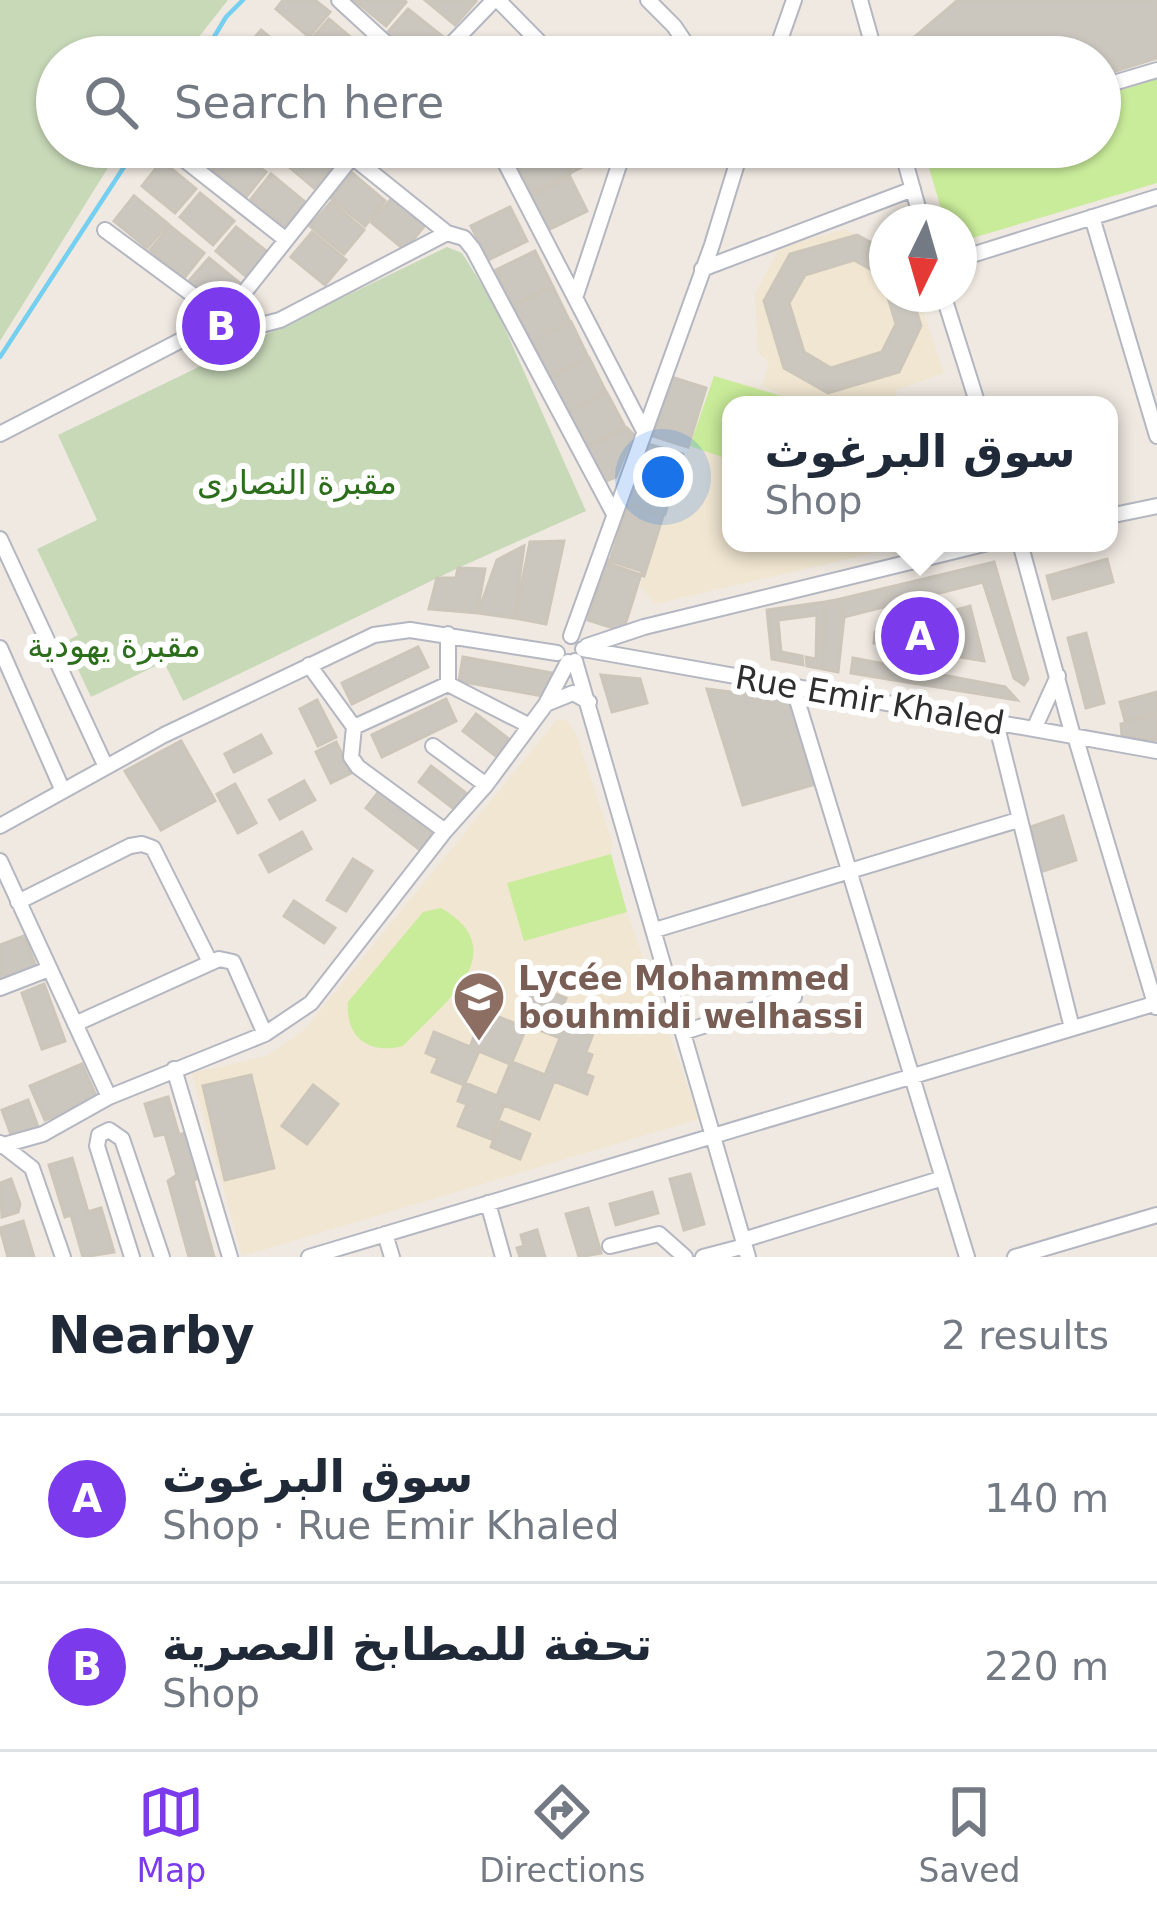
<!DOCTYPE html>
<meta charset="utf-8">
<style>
body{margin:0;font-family:"DejaVu Sans",Cairo,sans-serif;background:#f6f6f7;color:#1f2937}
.compass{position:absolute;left:869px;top:204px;width:108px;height:108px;border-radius:50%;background:#fff;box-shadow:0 3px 9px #0004;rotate:185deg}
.you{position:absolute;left:663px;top:477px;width:42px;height:42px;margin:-30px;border:9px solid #fff;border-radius:50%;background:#1a73e8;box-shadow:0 0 0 18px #1a73e833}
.badge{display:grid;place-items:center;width:78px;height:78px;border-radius:50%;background:#7c3aed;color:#fff;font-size:39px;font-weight:700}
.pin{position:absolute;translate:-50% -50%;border:6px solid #fff;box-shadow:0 3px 12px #0006}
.popup{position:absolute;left:722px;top:396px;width:396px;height:156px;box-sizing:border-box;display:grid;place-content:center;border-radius:24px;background:#fff;filter:drop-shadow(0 3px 9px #0005);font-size:39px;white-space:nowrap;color:#747a83}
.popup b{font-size:45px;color:#1f2937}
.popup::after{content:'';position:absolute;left:50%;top:100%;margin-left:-24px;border:24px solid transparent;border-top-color:#fff}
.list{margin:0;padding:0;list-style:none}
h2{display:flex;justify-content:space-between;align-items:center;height:156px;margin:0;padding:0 48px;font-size:51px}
h2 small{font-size:39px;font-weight:400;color:#747a83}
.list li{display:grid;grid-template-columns:78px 1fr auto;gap:36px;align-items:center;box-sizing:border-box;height:168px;padding:0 48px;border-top:3px solid #e0e1e3}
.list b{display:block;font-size:45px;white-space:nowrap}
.list p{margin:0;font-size:39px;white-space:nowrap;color:#747a83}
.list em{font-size:39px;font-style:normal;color:#747a83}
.icon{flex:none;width:66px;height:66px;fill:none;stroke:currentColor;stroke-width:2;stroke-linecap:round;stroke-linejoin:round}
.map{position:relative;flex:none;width:1157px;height:1257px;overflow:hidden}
.search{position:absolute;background:#fff;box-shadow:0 3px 9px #0004;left:36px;right:36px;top:36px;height:132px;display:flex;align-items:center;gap:30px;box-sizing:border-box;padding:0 42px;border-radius:66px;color:#747a83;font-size:45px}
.sheet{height:492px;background:#fff}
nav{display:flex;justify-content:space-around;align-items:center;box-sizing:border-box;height:168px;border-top:3px solid #e0e1e3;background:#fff;font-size:33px;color:#747a83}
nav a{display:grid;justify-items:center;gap:6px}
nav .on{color:#7c3aed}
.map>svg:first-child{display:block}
</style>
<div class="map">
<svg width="1157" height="1257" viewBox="0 0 1157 1257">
<rect width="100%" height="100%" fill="#efe9e1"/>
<path fill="#f0e6d1" d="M 845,229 L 887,250 L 887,294 L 917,294 L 944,373 L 896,390 L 899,405 L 731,405 L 731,543 L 917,543 L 655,604 L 640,586 L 714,376 L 783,395 L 762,386 L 769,362 L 758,352 L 755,294 L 780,247 Z
M 557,720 L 566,720 L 576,734 L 612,842 L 611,854 L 627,912 L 699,1119 L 242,1256 L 192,1073 L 267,1056 L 304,1030 Z"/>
<path fill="#c8d9b8" d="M 0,0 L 228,0 L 183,57 L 57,57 L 57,147 L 121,147 L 0,341 Z
M 447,247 L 462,253 L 494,304 L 586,511 L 458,568 L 183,701 L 164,662 L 91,697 L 65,642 L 78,635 L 37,549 L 97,520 L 58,435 Z"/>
<path fill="#c9ec9a" d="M 1157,79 L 1157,183 L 959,242 L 959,222 L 945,222 L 924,151 L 935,147 L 1100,147 L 1100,97 Z
M 714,376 L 811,405 L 731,405 L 731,460 L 690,446 Z
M 611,854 L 627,912 L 524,941 L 507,883 Z
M 441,908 C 517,952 441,1005 403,1046 C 370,1055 345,1038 348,1002 L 423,912 Z"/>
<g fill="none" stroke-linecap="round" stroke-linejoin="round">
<path stroke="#75cff0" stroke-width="4.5" d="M 202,57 L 226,17 L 243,0
M 0,357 L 137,147"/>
</g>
<path fill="#cbc7bf" stroke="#cbc5ba" stroke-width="3" fill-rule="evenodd" d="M 283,0 L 315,0 L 330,12 L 309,37 L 276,9 Z
M 354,0 L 404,0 L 406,2 L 386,26 Z
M 425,0 L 475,0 L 476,1 L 455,25 Z
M 958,0 L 1157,0 L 1157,58 L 1100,76 L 1100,57 L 891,57 Z
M 408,9 L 442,36 L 424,57 L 416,57 L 387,33 Z
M 329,19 L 362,47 L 354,57 L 325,57 L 308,43 Z
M 261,30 L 294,57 L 241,54 Z
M 183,147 L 225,147 L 208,168 Z
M 231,147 L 266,172 L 246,197 L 212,169 Z
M 292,147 L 315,147 L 335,164 L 314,188 L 281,160 Z
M 539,147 L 556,147 L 570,174 L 531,193 L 514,159 Z
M 560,147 L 608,147 L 611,153 L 572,172 Z
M 162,161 L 196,189 L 175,213 L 142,186 Z
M 352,173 L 385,201 L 365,226 L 331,198 Z
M 271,174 L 305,202 L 284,227 L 251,199 Z
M 570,177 L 587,211 L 548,230 L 532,196 Z
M 200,193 L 234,221 L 213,245 L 180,217 Z
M 134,196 L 168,224 L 147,248 L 114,221 Z
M 392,198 L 425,225 L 405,250 L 371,222 Z
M 331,202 L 364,230 L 344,254 L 310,226 Z
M 510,207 L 527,241 L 488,260 L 471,226 Z
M 170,226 L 204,253 L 184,278 L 150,250 Z
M 236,227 L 270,254 L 249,279 L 216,251 Z
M 312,232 L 346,260 L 325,285 L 291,257 Z
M 857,235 L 887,251 L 887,294 L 881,275 L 854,260 L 805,275 L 789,303 L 804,352 L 831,368 L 882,352 L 896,324 L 887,294 L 911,294 L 921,326 L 899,372 L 828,393 L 784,368 L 764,301 L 790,254 Z
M 535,251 L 552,285 L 513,305 L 496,270 Z
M 209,258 L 242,285 L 222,310 L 188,282 Z
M 553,287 L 570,322 L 531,341 L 514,306 Z
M 571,322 L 588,357 L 549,376 L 532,341 Z
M 589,358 L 606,392 L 567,411 L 550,377 Z
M 671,377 L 706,388 L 688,447 L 653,436 Z
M 607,393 L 625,427 L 586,446 L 569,412 Z
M 627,428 L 633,434 L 616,477 L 603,482 L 586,449 Z
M 648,444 L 683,454 L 665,514 L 630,503 Z
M 628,505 L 663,516 L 644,576 L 609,564 Z
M 564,541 L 546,624 L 515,618 L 530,542 Z
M 524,546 L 514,618 L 478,613 L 497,560 Z
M 1107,559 L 1113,582 L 1053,599 L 1047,576 Z
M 607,560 L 642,571 L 623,631 L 588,620 Z
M 994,562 L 1028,679 L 1024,685 L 1014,678 L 983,582 L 844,617 L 836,600 Z
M 458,568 L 485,569 L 477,613 L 429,609 L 437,578 L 456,578 Z
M 836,600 L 844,617 L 838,672 L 823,669 L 825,602 Z
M 825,602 L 823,669 L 807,666 L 806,657 L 816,659 L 817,615 L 778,620 L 781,652 L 802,656 L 803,665 L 772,659 L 767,610 Z
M 970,606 L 984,661 L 874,643 L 875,632 Z
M 1086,633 L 1104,703 L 1086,708 L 1068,638 Z
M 418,647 L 428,667 L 352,704 L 342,683 Z
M 463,657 L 552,673 L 548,697 L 459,681 Z
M 853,658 L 1005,687 L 1017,700 L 851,673 Z
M 601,675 L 640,679 L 647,703 L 612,712 Z
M 707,689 L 792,700 L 816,784 L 743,805 Z
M 1157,692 L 1157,712 L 1125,721 L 1120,702 Z
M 446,699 L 456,721 L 382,757 L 372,735 Z
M 317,700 L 336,737 L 318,746 L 300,709 Z
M 476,714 L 510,740 L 497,757 L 463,731 Z
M 1157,714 L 1157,740 L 1122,736 L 1121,724 Z
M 261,735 L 271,753 L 234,772 L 225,754 Z
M 181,741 L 215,801 L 161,830 L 125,771 Z
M 336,742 L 351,773 L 331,783 L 316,752 Z
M 431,766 L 467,794 L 454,809 L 419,782 Z
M 304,781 L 315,800 L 280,819 L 269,800 Z
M 235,784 L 256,823 L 238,833 L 217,794 Z
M 380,790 L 434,832 L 420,850 L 366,808 Z
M 1063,816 L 1076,860 L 1040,872 L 1025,829 Z
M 302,832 L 311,849 L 269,872 L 260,855 Z
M 353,859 L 372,871 L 346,911 L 327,900 Z
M 294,901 L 335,928 L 324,943 L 284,916 Z
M 24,936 L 37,969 L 0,983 L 0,945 Z
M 44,984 L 65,1041 L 42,1049 L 22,993 Z
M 533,985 L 566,998 L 560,1014 L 572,1019 L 578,1005 L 601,1013 L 586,1052 L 592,1055 L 585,1074 L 593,1077 L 587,1094 L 554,1081 L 539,1119 L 504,1105 L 491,1139 L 458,1126 L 467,1104 L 458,1101 L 464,1085 L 432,1072 L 438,1058 L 426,1053 L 434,1032 L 470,1047 L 484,1011 L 526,1028 L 512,1062 L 545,1075 L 560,1038 L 519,1022 ZM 479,1051 L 510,1064 L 497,1096 L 465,1083 Z
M 82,1064 L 97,1098 L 45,1120 L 30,1086 Z
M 251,1075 L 274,1168 L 225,1180 L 203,1086 Z
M 313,1085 L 338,1104 L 307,1144 L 282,1126 Z
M 168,1097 L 179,1135 L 188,1132 L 201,1176 L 193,1181 L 214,1257 L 189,1257 L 168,1181 L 177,1175 L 165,1134 L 155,1136 L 145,1104 Z
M 28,1100 L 38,1127 L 12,1137 L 2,1110 Z
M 501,1122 L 530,1134 L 520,1159 L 491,1147 Z
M 72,1158 L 88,1212 L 101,1208 L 114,1252 L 83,1257 L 71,1215 L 65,1217 L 49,1165 Z
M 690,1174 L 704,1224 L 684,1230 L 670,1179 Z
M 11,1179 L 20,1204 L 18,1212 L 2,1217 L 0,1183 Z
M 652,1192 L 658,1213 L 616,1225 L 610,1204 Z
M 588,1208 L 601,1253 L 579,1257 L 566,1214 Z
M 23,1221 L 34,1257 L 8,1257 L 0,1228 Z
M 537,1230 L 545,1257 L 520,1257 L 517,1248 L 524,1246 L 521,1235 Z"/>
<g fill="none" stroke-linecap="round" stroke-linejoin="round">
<g stroke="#b4b7c1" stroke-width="18">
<path id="minor" d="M 339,0 L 401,57
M 498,0 L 554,57
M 648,0 L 674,26 L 695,57
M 860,0 L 876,57
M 439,57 L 494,0
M 774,57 L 794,0
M 1100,87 L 1157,70
M 168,147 L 285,239
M 340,147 L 447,233 L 464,238 L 473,249 L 614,514
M 497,147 L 644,431
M 901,147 L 922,222
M 621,159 L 646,147
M 1092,217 L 1157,436
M 105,230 L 224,318 L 261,325 L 280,320 L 447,233
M 959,259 L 1157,197
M 702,269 L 913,189
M 943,294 L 978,405
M 575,298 L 621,159 L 615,147
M 0,434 L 224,318 L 360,147
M 1109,516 L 1157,506
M 0,539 L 106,767
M 1020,543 L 1073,736
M 571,636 L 712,245 L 742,147
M 587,646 L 644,627 L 988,543
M 0,648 L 63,791
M 583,649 L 1157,751
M 575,661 L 748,1257
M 309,665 L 354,727 L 351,757 L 358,767 L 445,831
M 448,684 L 528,725
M 794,690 L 967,1257
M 546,704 L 573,693 L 589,702
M 996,723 L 1072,1028
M 354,727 L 448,684 L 448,634
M 1034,729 L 1058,676
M 1075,736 L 1156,1007
M 433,746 L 486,785
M 0,826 L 164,735 L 374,635 L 410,630 L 557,653
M 0,861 L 109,1097
M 18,902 L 130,846 L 142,844 L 153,848 L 210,962
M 655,930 L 1018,820
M 0,988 L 49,969
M 75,1024 L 219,959 L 233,962 L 265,1034
M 684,1032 L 794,997
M 174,1069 L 230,1257
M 0,1143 L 32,1168 L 63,1257
M 0,1146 L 43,1134 L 109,1097 L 265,1034 L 311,1003 L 445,831 L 486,785 L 546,704 L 568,662
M 488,1203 L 503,1257
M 385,1234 L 392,1257
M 743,1240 L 943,1178
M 610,1246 L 659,1234 L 685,1257
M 132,1257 L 97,1146 L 99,1135 L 109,1130 L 122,1139 L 162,1257
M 309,1257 L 1157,1003
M 703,1257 L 745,1246
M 1015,1257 L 1157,1215"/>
</g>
<use href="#minor" stroke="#fff" stroke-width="14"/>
</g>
<defs>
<g id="school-pin" transform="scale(2.7)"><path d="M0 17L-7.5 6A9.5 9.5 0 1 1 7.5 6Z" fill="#8d6e63" stroke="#fff"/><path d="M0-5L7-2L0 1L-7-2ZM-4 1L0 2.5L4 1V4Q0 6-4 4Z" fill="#fff"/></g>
</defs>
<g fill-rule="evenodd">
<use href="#school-pin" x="479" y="997"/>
</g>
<g text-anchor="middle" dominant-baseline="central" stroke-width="12" stroke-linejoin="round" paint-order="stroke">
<g font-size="33" fill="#2c6e1b" stroke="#fff">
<text x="297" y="482">مقبرة النصارى</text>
<text x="114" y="645">مقبرة يهودية</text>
</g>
<g font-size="33" fill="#2e2e2e" stroke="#fff">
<text transform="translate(870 700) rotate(10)">Rue Emir Khaled</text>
</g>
<g font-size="33" font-weight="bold" fill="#785e54" stroke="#fff" text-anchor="start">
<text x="518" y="978">Lycée Mohammed<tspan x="518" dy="38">bouhmidi welhassi</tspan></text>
</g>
</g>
</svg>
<svg class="compass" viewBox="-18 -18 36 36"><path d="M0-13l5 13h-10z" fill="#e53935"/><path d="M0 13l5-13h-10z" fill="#747a83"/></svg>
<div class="you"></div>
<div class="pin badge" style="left:920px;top:636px">A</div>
<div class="popup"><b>سوق البرغوث</b>Shop</div>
<div class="pin badge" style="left:221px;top:326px">B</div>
<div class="search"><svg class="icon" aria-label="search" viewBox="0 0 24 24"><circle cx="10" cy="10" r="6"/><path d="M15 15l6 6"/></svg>Search here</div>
</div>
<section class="sheet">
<h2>Nearby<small>2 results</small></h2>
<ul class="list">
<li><span class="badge">A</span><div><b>سوق البرغوث</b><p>Shop · Rue Emir Khaled</p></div><em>140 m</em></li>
<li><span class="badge">B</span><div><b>تحفة للمطابخ العصرية</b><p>Shop</p></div><em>220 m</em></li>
</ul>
</section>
<nav>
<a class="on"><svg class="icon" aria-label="map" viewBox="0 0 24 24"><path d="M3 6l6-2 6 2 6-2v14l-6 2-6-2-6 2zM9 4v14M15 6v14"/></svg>Map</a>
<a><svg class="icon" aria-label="directions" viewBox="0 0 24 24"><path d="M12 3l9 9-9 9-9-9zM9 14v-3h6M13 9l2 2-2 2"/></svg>Directions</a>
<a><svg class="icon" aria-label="saved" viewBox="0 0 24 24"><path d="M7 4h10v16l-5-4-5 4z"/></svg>Saved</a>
</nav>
